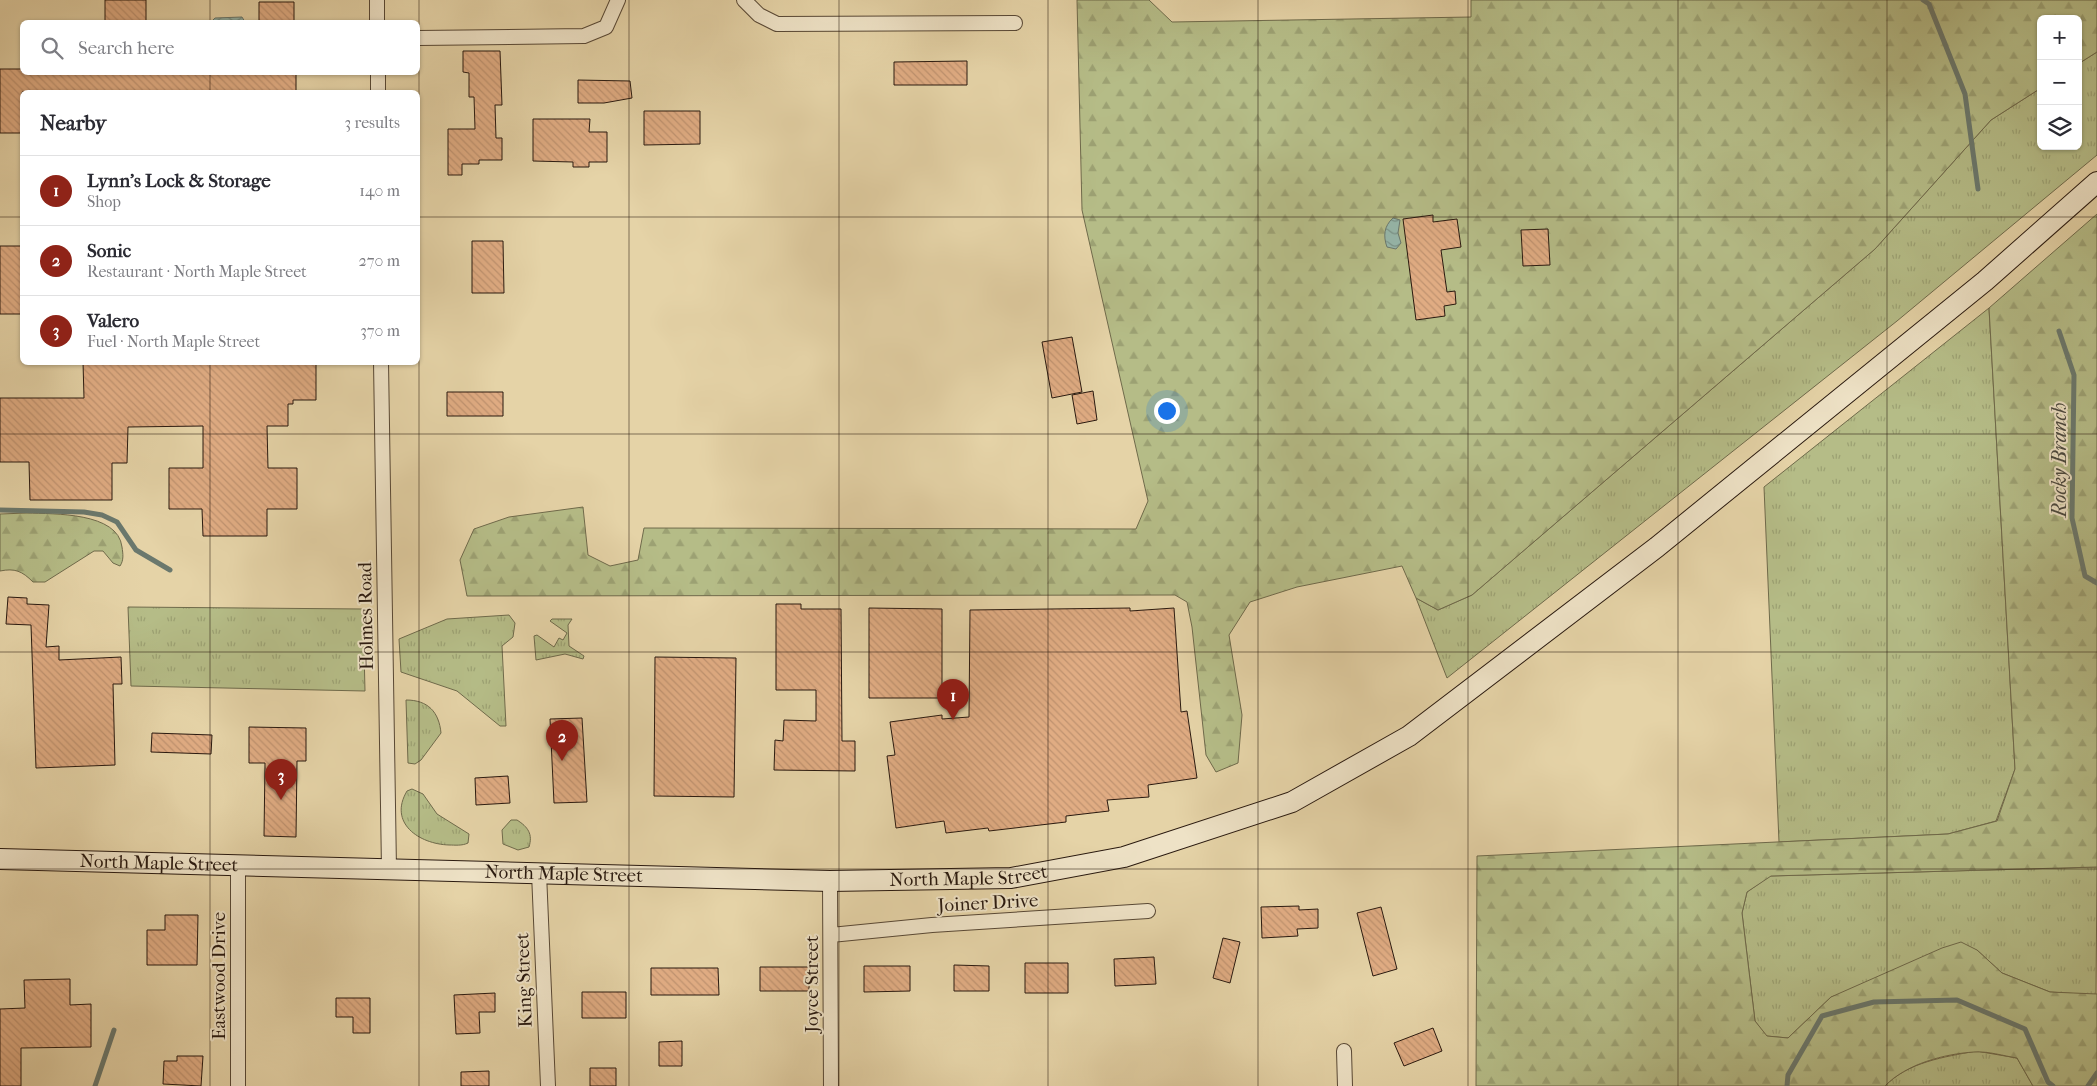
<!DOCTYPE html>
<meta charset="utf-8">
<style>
body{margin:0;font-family:"IM FELL French Canon",serif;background:#f7f7f7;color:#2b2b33}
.controls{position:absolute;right:15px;top:15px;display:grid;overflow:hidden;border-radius:8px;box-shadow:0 1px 4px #0004}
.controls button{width:45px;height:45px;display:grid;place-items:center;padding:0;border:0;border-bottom:1px solid #e1e1e2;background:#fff;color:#2b2b33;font:25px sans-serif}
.you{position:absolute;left:1166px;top:410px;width:18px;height:18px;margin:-12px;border:4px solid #fff;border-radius:50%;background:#1a73e8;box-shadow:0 0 0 8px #1a73e833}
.badge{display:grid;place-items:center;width:32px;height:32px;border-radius:50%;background:#8f2418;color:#fff;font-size:16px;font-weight:700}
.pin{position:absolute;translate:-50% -41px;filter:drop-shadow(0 1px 2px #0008)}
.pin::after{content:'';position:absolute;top:26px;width:18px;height:15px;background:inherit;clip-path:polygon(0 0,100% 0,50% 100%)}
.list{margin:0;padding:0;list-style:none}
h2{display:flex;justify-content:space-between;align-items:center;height:65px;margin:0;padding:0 20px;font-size:21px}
h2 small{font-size:16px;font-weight:400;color:#7c7c81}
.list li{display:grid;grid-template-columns:32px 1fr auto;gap:15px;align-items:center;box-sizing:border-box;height:70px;padding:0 20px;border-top:1px solid #e1e1e2}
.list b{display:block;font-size:19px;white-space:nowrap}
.list p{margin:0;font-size:16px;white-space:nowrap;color:#7c7c81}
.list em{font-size:16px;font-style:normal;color:#7c7c81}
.icon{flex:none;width:28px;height:28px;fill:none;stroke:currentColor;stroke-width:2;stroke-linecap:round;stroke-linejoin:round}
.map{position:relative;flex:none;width:2097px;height:1086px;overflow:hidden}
.search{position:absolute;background:#fff;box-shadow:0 1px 4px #0004;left:20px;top:20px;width:400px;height:55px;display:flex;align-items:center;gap:12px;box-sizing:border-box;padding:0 18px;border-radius:8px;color:#7c7c81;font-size:19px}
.panel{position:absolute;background:#fff;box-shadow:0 1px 4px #0004;left:20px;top:90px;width:400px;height:275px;border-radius:8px}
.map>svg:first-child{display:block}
</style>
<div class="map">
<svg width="2097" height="1086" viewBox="0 0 2097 1086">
<defs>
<pattern id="grass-tufts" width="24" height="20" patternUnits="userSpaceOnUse" patternTransform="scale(1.25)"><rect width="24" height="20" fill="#b5bc87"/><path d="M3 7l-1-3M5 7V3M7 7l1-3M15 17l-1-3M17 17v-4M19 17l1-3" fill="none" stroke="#9ca173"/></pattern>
<pattern id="forest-firs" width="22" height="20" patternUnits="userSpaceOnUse" patternTransform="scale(1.25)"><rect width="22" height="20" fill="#b5bc87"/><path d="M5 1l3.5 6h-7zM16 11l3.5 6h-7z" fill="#9ca173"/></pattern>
<pattern id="water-waves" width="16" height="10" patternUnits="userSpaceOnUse" patternTransform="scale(1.25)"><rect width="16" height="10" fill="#96b7ab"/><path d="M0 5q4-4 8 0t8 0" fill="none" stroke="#7a948a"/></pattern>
<pattern id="building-back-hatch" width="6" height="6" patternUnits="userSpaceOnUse" patternTransform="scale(1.25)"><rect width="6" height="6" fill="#e0ac83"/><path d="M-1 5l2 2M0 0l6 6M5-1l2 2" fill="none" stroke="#c09370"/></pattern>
</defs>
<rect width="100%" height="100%" fill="#e5d3a7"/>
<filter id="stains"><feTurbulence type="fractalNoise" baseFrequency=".004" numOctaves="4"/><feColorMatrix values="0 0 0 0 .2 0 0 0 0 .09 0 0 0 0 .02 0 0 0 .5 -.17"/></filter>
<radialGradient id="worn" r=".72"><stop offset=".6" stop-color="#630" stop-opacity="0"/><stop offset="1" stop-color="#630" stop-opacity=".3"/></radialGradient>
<path fill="url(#grass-tufts)" stroke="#6f6a4b" d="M 2097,52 L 2097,155 L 1897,321 L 1447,678 L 1416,598 L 1438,610 L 1472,595 L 1875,249 L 1991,120 L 2041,88 L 2041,146 L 2078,146 L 2078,64 Z
M 1989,308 L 2015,769 L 1996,821 L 1948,834 L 1779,842 L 1764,487 Z
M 128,607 L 363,609 L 365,691 L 131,686 Z
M 509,615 L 515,623 L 513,637 L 502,646 L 506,726 L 500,726 L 457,691 L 401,672 L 399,639 L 447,619 Z
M 552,619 L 572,619 L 568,625 L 569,646 L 584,656 L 583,659 L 565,654 L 536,660 L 534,636 L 537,635 L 554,647 L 559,638 L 563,640 L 567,633 L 550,621 Z
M 406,700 C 428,700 439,712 441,733 L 421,760 L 415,764 L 408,763 Z
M 412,789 L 423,794 L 437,814 L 469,834 L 468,843 C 462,846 455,845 449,845 C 419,844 388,823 407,791 Z
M 511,820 L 517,820 C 528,827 533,834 529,847 L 518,850 L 503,844 L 502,830 Z
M 2097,867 L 2096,995 L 2050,992 L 2002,973 L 1977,950 L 1831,997 L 1788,1038 L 1766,1036 L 1755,1021 L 1742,913 L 1747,892 L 1770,876 Z
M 1976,1051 L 2017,1058 L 2033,1086 L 1885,1086 C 1908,1062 1944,1057 1976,1051 Z"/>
<path fill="url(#forest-firs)" stroke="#6f6a4b" d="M 1077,0 L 1149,0 L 1172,22 L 1471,17 L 1471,0 L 2097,0 L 2097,52 L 2078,64 L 2078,19 L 2041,19 L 2041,88 L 1991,120 L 1875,249 L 1472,595 L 1438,610 L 1416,598 L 1402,566 L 1297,587 L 1250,602 L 1229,635 L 1242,715 L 1238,763 L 1216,772 L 1206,755 L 1192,627 L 1187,602 L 1175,595 L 467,596 L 460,560 L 474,529 L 509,517 L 583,507 L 588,555 L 610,566 L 638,560 L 644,528 L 1136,529 L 1148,501 L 1082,210 Z
M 2097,214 L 2097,867 L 1771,876 L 1747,892 L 1742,913 L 1755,1021 L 1767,1036 L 1788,1038 L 1831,997 L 1942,948 L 1961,942 L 1977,950 L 2002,973 L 2050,992 L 2097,994 L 2097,1086 L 2033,1086 L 2017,1058 C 2004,1056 1988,1051 1974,1052 C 1944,1054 1906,1064 1885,1086 L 1476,1086 L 1477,856 L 1948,834 L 1997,821 L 2015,769 L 1989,308 Z
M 27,513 C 54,514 118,512 122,547 C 123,554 124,560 120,566 L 113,563 L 103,551 L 94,551 L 45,582 L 33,582 C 22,571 15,568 0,571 L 0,514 Z"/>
<path fill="url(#water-waves)" stroke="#6a786d" d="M 242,17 L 245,22 L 211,22 L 215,18 Z
M 1393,218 L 1400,220 L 1398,233 L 1401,243 L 1396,249 L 1387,247 C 1383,236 1384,226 1393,218 Z"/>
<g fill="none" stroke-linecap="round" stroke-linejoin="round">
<path stroke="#6a786d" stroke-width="5" d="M 1923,0 L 1929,4 L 1965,94 L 1978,189
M 2059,331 L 2074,375 L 2072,518 L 2085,576 L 2097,583
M 0,510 L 84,512 L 102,515 L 117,522 L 136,550 L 170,570
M 95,1086 L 114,1030
M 1787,1086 L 1788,1075 L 1822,1016 L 1874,1002 L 1957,1000 L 2025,1029 L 2048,1082 L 2053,1086
M 2088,1086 L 2097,1073"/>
</g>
<path fill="url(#building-back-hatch)" stroke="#29190f" d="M 105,0 L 146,0 L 146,22 L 105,22 Z
M 259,2 L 294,2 L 294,22 L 259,22 Z
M 463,51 L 500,51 L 502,105 L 495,105 L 496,138 L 502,138 L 502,160 L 479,160 L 479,164 L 462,164 L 462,175 L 448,175 L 448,129 L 475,129 L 474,97 L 469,97 L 469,73 L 463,72 Z
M 967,61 L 967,85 L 894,85 L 894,62 Z
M 0,69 L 22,69 L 22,72 L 296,72 L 296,92 L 22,92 L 22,133 L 0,133 Z
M 578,80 L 630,81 L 632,98 L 604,103 L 578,103 Z
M 644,111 L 700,111 L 700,144 L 644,145 Z
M 533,119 L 590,119 L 589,132 L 607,132 L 607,162 L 589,162 L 589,167 L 573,167 L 573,162 L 533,161 Z
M 1433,215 L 1433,222 L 1457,219 L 1461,247 L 1441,250 L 1447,292 L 1455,291 L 1456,304 L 1444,306 L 1445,316 L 1416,320 L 1403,219 Z
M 1548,229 L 1550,265 L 1523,266 L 1521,230 Z
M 472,241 L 503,241 L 504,293 L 472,293 Z
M 0,246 L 22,246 L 22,314 L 0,314 Z
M 1072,337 L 1082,392 L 1052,398 L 1042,342 Z
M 83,362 L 316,362 L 316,400 L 293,400 L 293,404 L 288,404 L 288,426 L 267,426 L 268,468 L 297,468 L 297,509 L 267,509 L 267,536 L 203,536 L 202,509 L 169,509 L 169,468 L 203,468 L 203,426 L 128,427 L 127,463 L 112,463 L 112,500 L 30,500 L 29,462 L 0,462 L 0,398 L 84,398 Z
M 1093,391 L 1097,420 L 1077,424 L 1072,395 Z
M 447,392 L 503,392 L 503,416 L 447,416 Z
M 8,597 L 27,598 L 27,604 L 49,605 L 46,647 L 59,646 L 59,660 L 121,657 L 122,684 L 113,684 L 115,765 L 36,768 L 31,625 L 6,624 Z
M 776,604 L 801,604 L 801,609 L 841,609 L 842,741 L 855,741 L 855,771 L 774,770 L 775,740 L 783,741 L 784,720 L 816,721 L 816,690 L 776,690 Z
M 869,608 L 942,609 L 942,698 L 869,698 Z
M 1130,608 L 1130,611 L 1174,608 L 1181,712 L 1187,711 L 1197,778 L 1148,785 L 1149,797 L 1107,800 L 1109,811 L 1066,816 L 1066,822 L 989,831 L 988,828 L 946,833 L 944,821 L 896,828 L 887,756 L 895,755 L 890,722 L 942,715 L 942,719 L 969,717 L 970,610 Z
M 655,657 L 736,658 L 734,797 L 654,796 Z
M 582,718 L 587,802 L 554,803 L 550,719 Z
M 249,727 L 306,728 L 306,761 L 297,761 L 296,837 L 264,836 L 265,763 L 249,763 Z
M 152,733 L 212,735 L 211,754 L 151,752 Z
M 508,776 L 510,803 L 476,805 L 475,778 Z
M 1299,906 L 1299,910 L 1318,909 L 1318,928 L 1297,929 L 1298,936 L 1262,938 L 1261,907 Z
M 1381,907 L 1397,969 L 1373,976 L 1357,913 Z
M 165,915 L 198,915 L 197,965 L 147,965 L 147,930 L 165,930 Z
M 1223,938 L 1240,942 L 1230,983 L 1213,978 Z
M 1154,957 L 1156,984 L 1115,986 L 1114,959 Z
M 1025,963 L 1068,963 L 1068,993 L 1025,993 Z
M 954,965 L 989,966 L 989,991 L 954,991 Z
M 864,966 L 910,966 L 910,991 L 864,992 Z
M 760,967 L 809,967 L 809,991 L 760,991 Z
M 651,968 L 718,968 L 719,995 L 651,995 Z
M 70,979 L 70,1005 L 91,1004 L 91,1047 L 21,1048 L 21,1086 L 0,1086 L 0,1009 L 25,1008 L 24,980 Z
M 582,992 L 626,992 L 626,1018 L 582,1018 Z
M 495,993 L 495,1012 L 479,1012 L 480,1033 L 456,1034 L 454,995 Z
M 336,998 L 370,998 L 370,1033 L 353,1033 L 353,1017 L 336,1017 Z
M 1433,1028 L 1442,1051 L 1404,1066 L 1394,1043 Z
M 682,1041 L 682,1066 L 659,1066 L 659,1042 Z
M 177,1056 L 203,1056 L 201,1086 L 163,1084 L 164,1061 L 177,1061 Z
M 590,1068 L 616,1068 L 616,1086 L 590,1086 Z
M 489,1071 L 489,1086 L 461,1086 L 461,1072 Z"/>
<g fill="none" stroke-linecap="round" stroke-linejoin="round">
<g stroke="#584835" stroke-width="16">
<path id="street" d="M 377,0 L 377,22
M 744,0 L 759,15 L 777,24 L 1015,23
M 418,38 L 584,36 L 606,27 L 618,0
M 378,72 L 378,92
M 381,362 L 389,869
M 238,866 L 238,1086
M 539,873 L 548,1086
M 830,881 L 831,1086
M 831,935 L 932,925 L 1148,911
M 1344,1051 L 1345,1086"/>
</g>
<g stroke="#29190f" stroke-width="22">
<g id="secondary">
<path id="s1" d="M 0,859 L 830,881 L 1011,878 L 1124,857 L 1292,802 L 1409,736 L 1657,547 L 1985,281 L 2097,182"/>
</g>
</g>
<use href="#street" stroke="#eee2c6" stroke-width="14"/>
<use href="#secondary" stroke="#eee2c6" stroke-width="20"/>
</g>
<path fill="none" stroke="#29190f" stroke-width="1" stroke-opacity="0.55" d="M 210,0 L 210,22M 419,0 L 419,1086M 629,0 L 629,1086M 839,0 L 839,1086M 1048,0 L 1048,1086M 1258,0 L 1258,1086M 1468,0 L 1468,1086M 1678,0 L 1678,1086M 1887,0 L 1887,1086M 210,72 L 210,92M 0,217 L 22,217M 418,217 L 2097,217M 210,362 L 210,1086M 0,434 L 2097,434M 0,652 L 2097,652M 0,869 L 2097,869"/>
<g text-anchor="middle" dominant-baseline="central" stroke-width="4" stroke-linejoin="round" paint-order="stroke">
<g font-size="19" fill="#29190f" stroke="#eee2c6">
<text transform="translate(366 616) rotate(-91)">Holmes Road</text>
<text stroke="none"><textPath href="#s1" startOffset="159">North Maple Street</textPath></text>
<text stroke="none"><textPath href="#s1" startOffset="564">North Maple Street</textPath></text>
<text stroke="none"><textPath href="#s1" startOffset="969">North Maple Street</textPath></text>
<text transform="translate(988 903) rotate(-3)">Joiner Drive</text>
<text transform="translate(219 976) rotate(-90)">Eastwood Drive</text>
<text transform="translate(524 980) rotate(-92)">King Street</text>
<text transform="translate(812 984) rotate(-90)">Joyce Street</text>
</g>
<g font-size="20" font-style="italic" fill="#4a483e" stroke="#eee2c6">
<text transform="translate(2059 460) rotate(-90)">Rocky Branch</text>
</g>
</g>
<rect width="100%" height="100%" filter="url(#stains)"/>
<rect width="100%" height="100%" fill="url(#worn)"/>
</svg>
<div class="controls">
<button>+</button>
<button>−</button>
<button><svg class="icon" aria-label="layers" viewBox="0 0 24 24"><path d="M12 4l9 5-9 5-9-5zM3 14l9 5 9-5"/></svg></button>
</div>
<div class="you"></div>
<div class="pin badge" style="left:953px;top:720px">1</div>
<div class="pin badge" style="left:562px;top:761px">2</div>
<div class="pin badge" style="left:281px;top:800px">3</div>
<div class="search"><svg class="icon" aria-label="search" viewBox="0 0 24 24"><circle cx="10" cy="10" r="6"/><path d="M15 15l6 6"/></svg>Search here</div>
<section class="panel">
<h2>Nearby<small>3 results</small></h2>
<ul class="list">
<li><span class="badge">1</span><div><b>Lynn’s Lock &amp; Storage</b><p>Shop</p></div><em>140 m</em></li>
<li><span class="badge">2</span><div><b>Sonic</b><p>Restaurant · North Maple Street</p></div><em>270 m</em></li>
<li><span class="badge">3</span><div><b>Valero</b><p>Fuel · North Maple Street</p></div><em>370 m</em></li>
</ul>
</section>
</div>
